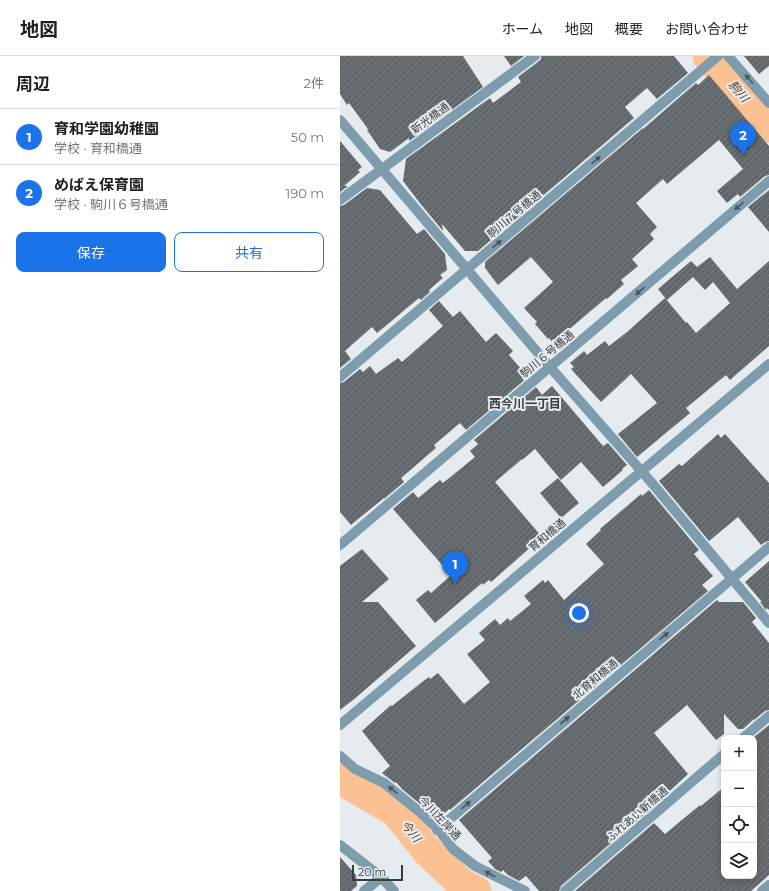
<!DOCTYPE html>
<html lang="ja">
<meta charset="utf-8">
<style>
body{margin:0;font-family:Montserrat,"Noto Sans JP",sans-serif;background:#f6f6f6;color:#202124}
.controls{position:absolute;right:12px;bottom:12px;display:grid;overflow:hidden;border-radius:8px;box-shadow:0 2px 6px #0003}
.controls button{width:36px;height:36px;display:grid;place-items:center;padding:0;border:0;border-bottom:1px solid #e0e0e0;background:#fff;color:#202124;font:20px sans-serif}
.scale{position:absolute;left:12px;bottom:10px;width:51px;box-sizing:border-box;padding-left:4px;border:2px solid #393c3d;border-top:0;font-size:11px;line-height:14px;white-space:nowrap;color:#393c3d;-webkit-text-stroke:3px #e5ebef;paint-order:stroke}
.you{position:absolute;left:239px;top:557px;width:14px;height:14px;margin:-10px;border:3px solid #fff;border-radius:50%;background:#1a73e8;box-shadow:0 0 0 6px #1a73e833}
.badge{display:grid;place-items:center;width:26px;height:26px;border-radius:50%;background:#1a73e8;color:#fff;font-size:13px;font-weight:700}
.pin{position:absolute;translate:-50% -33px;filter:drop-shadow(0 1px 2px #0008)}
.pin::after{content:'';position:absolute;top:21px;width:14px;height:12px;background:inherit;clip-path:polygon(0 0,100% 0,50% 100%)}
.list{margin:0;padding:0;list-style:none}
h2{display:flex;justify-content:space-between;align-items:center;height:52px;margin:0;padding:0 16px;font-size:17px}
h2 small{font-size:13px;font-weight:400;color:#757577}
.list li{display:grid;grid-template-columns:26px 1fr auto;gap:12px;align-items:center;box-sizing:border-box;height:56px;padding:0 16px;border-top:1px solid #e0e0e0}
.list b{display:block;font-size:15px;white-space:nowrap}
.list p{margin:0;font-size:13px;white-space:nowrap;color:#757577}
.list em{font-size:13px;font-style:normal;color:#757577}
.actions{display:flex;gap:8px;padding:12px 16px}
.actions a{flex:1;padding:9px 0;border:1px solid #1a73e8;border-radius:8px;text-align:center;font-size:14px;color:#1a73e8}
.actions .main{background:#1a73e8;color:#fff}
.icon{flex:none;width:22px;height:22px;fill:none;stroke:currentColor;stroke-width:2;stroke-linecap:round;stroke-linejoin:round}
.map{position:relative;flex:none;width:429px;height:835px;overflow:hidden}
header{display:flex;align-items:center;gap:24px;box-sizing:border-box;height:56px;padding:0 20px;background:#fff;border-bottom:1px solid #e0e0e0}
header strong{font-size:19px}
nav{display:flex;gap:22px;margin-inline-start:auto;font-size:14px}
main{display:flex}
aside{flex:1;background:#fff}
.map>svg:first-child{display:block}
</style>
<header>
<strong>地図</strong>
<nav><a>ホーム</a><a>地図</a><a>概要</a><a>お問い合わせ</a></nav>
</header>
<main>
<aside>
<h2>周辺<small>2件</small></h2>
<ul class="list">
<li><span class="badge">1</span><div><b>育和学園幼稚園</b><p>学校 · 育和橋通</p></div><em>50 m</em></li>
<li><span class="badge">2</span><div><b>めばえ保育園</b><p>学校 · 駒川６号橋通</p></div><em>190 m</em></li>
</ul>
<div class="actions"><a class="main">保存</a><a>共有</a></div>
</aside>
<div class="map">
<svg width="429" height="835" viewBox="0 0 429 835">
<defs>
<pattern id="building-hatch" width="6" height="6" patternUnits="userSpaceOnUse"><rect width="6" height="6" fill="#62676b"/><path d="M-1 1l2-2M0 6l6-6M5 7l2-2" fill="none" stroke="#7a7e82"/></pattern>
</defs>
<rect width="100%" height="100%" fill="#e5ebef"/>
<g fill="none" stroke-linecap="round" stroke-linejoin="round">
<path stroke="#fcc192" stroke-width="31" d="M 368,0 L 429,71
M 0,723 L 56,756 L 89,797 L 122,828 L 136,835"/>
</g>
<path fill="url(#building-hatch)" d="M 0,0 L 123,0 L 143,31 L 69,85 L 69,82 L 50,96 L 40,93 L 27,74 L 28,73 L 9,47 L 7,49 L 0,38 Z
M 164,0 L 184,0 L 171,10 Z
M 201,0 L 334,0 L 348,17 L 317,43 L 307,32 L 285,51 L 294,62 L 138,195 L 125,195 L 102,168 L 103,175 L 79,146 L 63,125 L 66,103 L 150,42 L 153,47 L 181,26 L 178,21 L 199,5 L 201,3 Z
M 404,0 L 429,0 L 429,10 L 419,18 Z
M 369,19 L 429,90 L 429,119 L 425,120 L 400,141 L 398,138 L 387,147 L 377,135 L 403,113 L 379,84 L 327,128 L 323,123 L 296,147 L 317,171 L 310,178 L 314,183 L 292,203 L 298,210 L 281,224 L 284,228 L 267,243 L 266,242 L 213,287 L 209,282 L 208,283 L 195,268 L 197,266 L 184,252 L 213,226 L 191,201 L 158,229 L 145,212 L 145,206 L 303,72 L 303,73 L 356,27 L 358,29 Z
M 0,85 L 22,111 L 18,114 L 20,116 L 4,130 L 8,130 L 0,136 Z
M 27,132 L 40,134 L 77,178 L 84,173 L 105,198 L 107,214 L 100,219 L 103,222 L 89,234 L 90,236 L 81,244 L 79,242 L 37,277 L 32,271 L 5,295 L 11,303 L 0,312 L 0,150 L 4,149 Z
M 429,134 L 429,176 L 408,151 Z
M 370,201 L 397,233 L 429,205 L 429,290 L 390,324 L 386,319 L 346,352 L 350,357 L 297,401 L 278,378 L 317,347 L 291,318 L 261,346 L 231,313 L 234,311 L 230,307 L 244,295 L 247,299 L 265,285 L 269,290 L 287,276 L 325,242 L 346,267 L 347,266 L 356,277 L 390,247 L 373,226 L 365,234 L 353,221 L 327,244 L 318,233 L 351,205 L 357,211 Z
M 99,245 L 113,261 L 120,255 L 146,286 L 156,277 L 173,295 L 169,299 L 188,321 L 126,374 L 120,367 L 94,389 L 96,392 L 61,422 L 64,426 L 44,443 L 44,442 L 28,455 L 11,469 L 0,456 L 0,327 L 4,326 L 20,313 L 23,316 L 30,310 L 36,318 L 58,302 L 62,306 L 103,270 L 89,254 Z
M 212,330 L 263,390 L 268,387 L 287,409 L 282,413 L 283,414 L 263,431 L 241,406 L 221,424 L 195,393 L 182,404 L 182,403 L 155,426 L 202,481 L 158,520 L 151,526 L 149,524 L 143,529 L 142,527 L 95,567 L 76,544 L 88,534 L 91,537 L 111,519 L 53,453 L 73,436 L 78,442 L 100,424 L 103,427 L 135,401 L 130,395 L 138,388 L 134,384 L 196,331 L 202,339 Z
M 378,378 L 381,382 L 385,378 L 429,427 L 429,485 L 425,486 L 421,489 L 398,461 L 369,485 L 319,425 L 339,408 L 342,410 Z
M 218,422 L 239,447 L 221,462 L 200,437 Z
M 309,434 L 359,494 L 354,498 L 373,520 L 362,529 L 368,535 L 110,754 L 109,753 L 98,764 L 85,752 L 62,733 L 56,726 L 55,727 L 42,717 L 50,710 L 22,675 L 51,649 L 52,650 L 82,626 L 89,621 L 90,623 L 98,617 L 124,648 L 150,626 L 127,598 L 145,584 L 139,577 L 155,563 L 160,569 L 168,562 L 170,565 L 191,548 L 184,540 L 203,524 L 205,527 L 208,524 L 224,544 L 264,508 L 246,488 L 261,474 L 260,473 L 301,438 L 302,440 Z
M 22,493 L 49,523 L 22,546 L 38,546 L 76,590 L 13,644 L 0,654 L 0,510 Z
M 429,505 L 429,554 L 427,552 L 426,554 L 420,546 L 422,546 L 405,526 Z
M 377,544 L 379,546 L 403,546 L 416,562 L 412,566 L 429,587 L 429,654 L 425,655 L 414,664 L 414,663 L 403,673 L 398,673 L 384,658 L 384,678 L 376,684 L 347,649 L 314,677 L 348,718 L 306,757 L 221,830 L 219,835 L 199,835 L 186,820 L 179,825 L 168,819 L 163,814 L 161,816 L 155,813 L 148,805 L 152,802 L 119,764 Z
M 429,669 L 429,819 L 411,835 L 235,835 L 314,767 L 325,778 L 360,749 L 361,750 L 384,731 L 384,820 L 414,820 L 414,681 Z
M 0,801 L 16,819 L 17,830 L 11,835 L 0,835 Z"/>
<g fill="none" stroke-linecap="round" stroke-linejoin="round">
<path stroke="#7f9cad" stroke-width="10" d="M 388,0 L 429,47
M 0,64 L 210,311 L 311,426 L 429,567
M 0,144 L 195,0
M 0,321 L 378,0
M 0,489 L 429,125
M 0,669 L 429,308
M 403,682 L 429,660
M 0,700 L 15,713 L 44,727 L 59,739 L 81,757 L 98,773 L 113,793 L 135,810 L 185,835
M 97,774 L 429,491
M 0,789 L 41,821 L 54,835
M 24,835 L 42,821
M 225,835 L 384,698
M 422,835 L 429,829"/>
</g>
<defs><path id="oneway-solid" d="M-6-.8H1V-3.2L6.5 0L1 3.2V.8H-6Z"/></defs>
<g fill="#4a5459">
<use href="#oneway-solid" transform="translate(409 23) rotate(-131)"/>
<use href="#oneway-solid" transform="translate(256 104) rotate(-40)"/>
<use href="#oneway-solid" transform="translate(399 150) rotate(140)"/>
<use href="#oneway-solid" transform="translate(157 188) rotate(-40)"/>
<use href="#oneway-solid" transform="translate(300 235) rotate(140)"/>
<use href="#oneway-solid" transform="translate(324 580) rotate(-40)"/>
<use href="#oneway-solid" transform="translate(225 664) rotate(-40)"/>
<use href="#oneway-solid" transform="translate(53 734) rotate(-142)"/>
<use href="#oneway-solid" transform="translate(126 749) rotate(-40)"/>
<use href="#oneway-solid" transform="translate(150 818) rotate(-153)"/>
</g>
<g text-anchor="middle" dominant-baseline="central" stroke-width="4" stroke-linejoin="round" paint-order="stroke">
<g font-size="11" fill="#393c3d" stroke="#e5ebef">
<text transform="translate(90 62) rotate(-36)">新光橋通</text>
<text transform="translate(174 158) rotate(-40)">駒川７号橋通</text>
<text transform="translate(207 298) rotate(-40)">駒川６号橋通</text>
<text transform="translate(207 479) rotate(-40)">育和橋通</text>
<text transform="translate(255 623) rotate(-40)">北育和橋通</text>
<text transform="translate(297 758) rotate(-41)">ふれあい新橋通</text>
<text transform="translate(100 762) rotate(46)">今川左岸通</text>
</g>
<g font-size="12" font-style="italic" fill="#643d1a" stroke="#e5ebef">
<text transform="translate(399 35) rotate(49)">駒川</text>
<text transform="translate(71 775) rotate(51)">今川</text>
</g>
<g font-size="12" font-weight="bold" fill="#393c3d" stroke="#e5ebef">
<text x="185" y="347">西今川一丁目</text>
</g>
</g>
</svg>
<div class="controls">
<button>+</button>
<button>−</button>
<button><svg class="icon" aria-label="locate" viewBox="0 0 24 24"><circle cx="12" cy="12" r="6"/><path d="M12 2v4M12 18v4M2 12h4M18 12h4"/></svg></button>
<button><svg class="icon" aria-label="layers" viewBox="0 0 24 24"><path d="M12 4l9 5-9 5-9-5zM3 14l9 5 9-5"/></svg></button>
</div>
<div class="scale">20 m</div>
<div class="you"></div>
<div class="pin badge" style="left:115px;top:528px">1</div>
<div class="pin badge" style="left:403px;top:99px">2</div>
</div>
</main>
